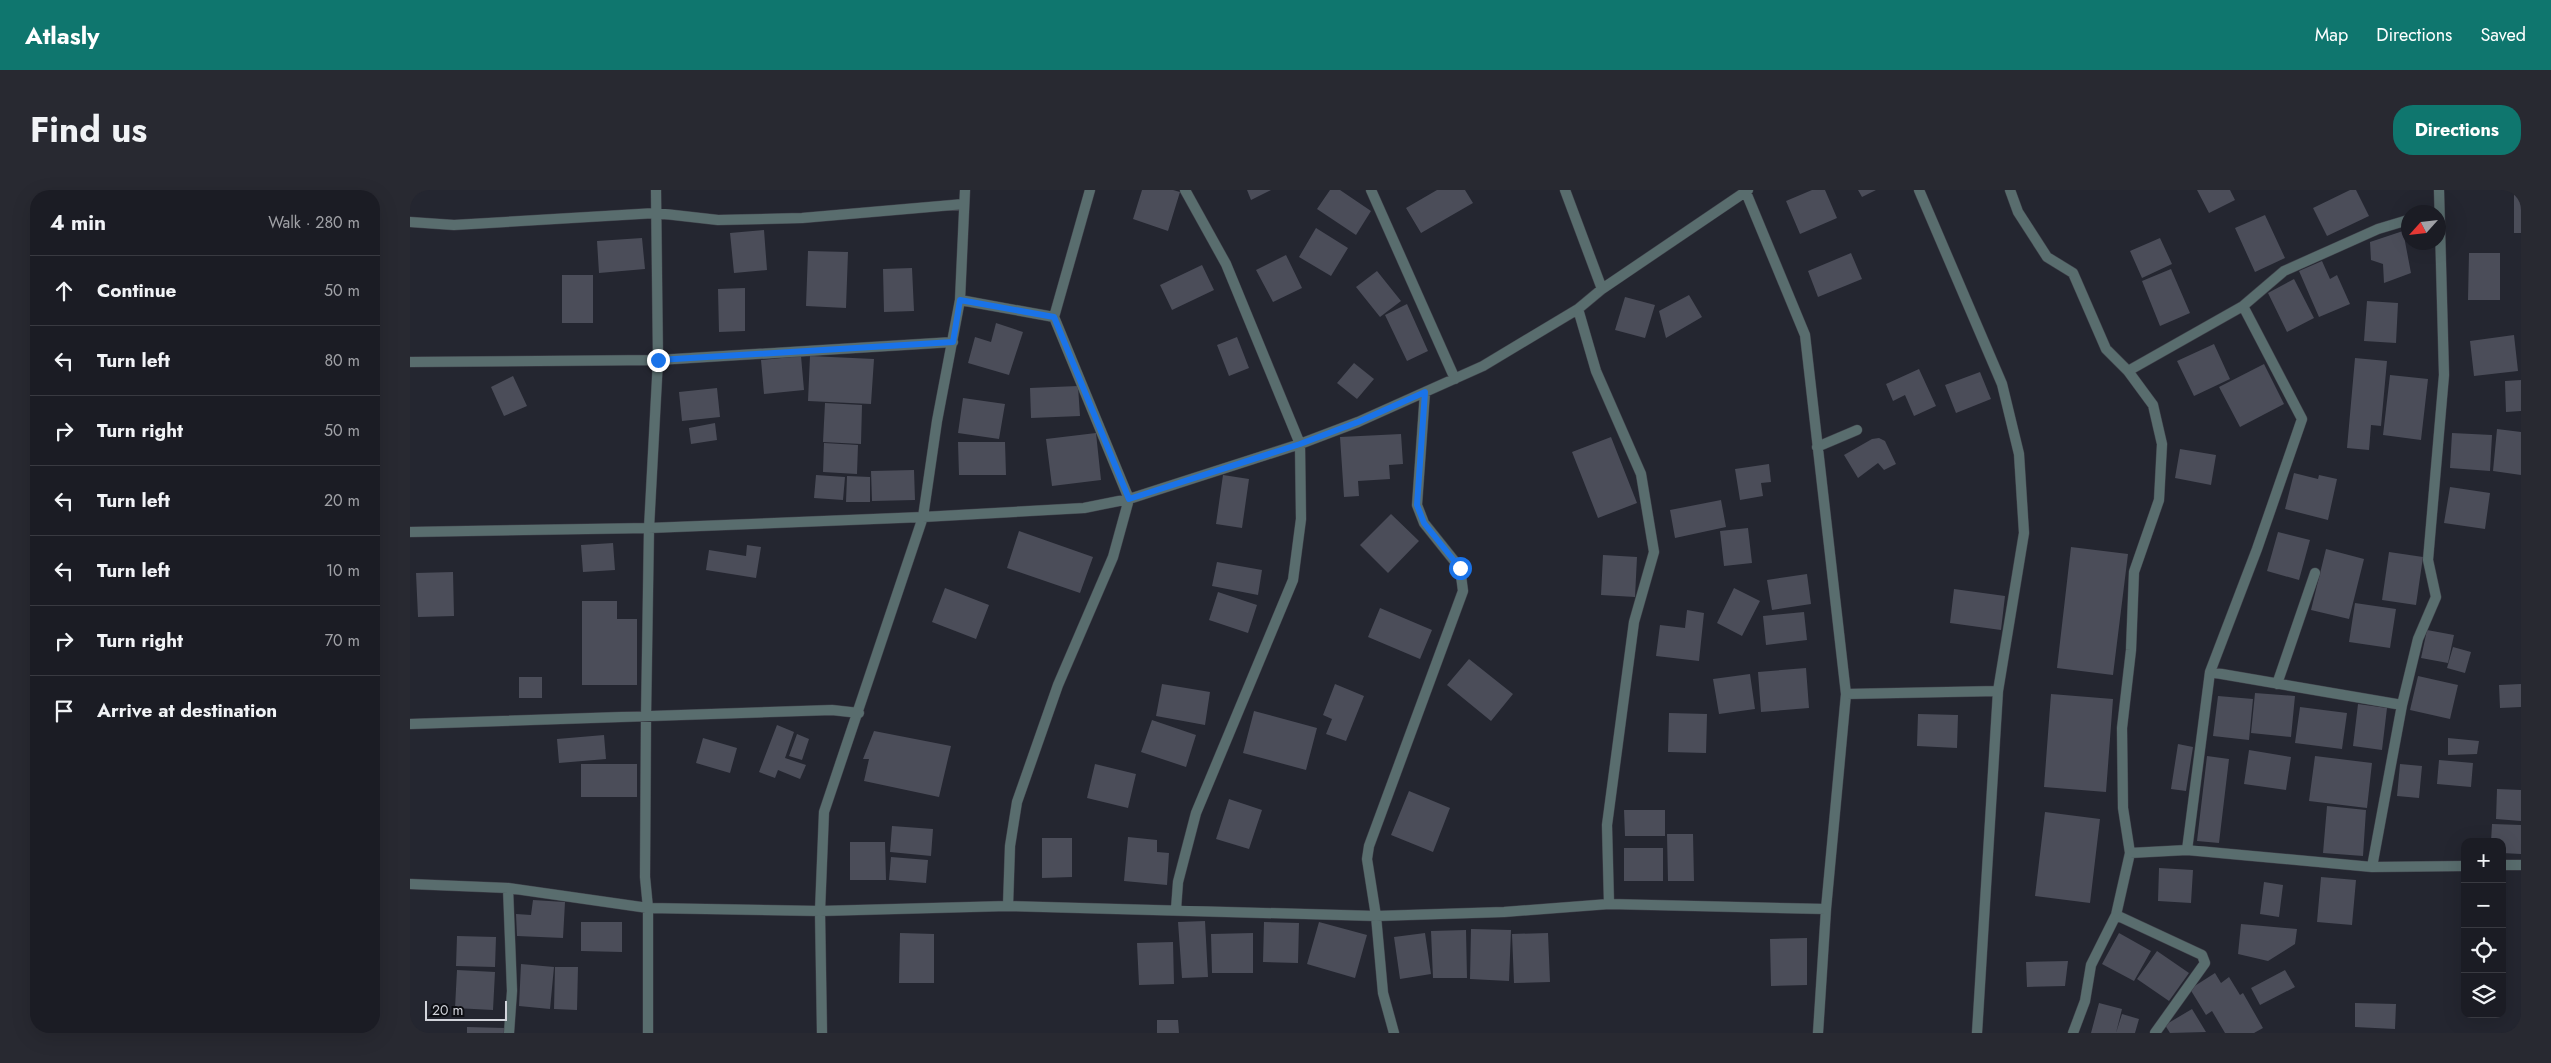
<!DOCTYPE html>
<meta charset="utf-8">
<style>
body{margin:0;font-family:Jost,sans-serif;background:#282931;color:#f1f3f6}
.controls{position:absolute;right:15px;bottom:15px;display:grid;overflow:hidden;border-radius:10px;box-shadow:0 5px 20px #0002}
.controls button{width:45px;height:45px;display:grid;place-items:center;padding:0;border:0;border-bottom:1px solid #393a41;background:#1b1c24;color:#f1f3f6;font:25px sans-serif}
.compass{position:absolute;left:1991px;top:15px;width:45px;height:45px;border-radius:50%;background:#1b1c24;box-shadow:0 5px 20px #0002;rotate:243deg}
.scale{position:absolute;left:15px;bottom:12px;width:82px;box-sizing:border-box;padding-left:5px;border:2px solid #d2d4db;border-top:0;font-size:14px;line-height:18px;white-space:nowrap;color:#d2d4db;-webkit-text-stroke:4px #0e0f14;paint-order:stroke}
.stop{position:absolute;width:15px;height:15px;margin:-11px;border:4px solid #1a73e8;border-radius:50%;background:#fff}
.stop.end{background:#1a73e8;border-color:#fff;box-shadow:0 1px 5px #0008}
.list{margin:0;padding:0;list-style:none}
h2{display:flex;justify-content:space-between;align-items:center;height:65px;margin:0;padding:0 20px;font-size:21px}
h2 small{font-size:16px;font-weight:400;color:#a0a1a6}
.list li{display:grid;grid-template-columns:32px 1fr auto;gap:15px;align-items:center;box-sizing:border-box;height:70px;padding:0 20px;border-top:1px solid #393a41}
.list b{display:block;font-size:19px;white-space:nowrap}
.list em{font-size:16px;font-style:normal;color:#a0a1a6}
.icon{flex:none;width:28px;height:28px;fill:none;stroke:currentColor;stroke-width:2;stroke-linecap:round;stroke-linejoin:round}
.map{position:relative;flex:none;width:2111px;height:843px;overflow:hidden;border-radius:20px}
header{display:flex;align-items:center;gap:30px;box-sizing:border-box;height:70px;padding:0 25px;background:#0f766e;color:#fff}
header strong{font-size:24px}
nav{display:flex;gap:28px;margin-inline-start:auto;font-size:18px}
.intro{display:flex;align-items:center;justify-content:space-between;box-sizing:border-box;height:120px;padding:0 30px}
h1{margin:0;font-size:35px}
.button{padding:12px 22px;border-radius:20px;background:#0f766e;color:#fff;font-size:18px;font-weight:700}
main{display:flex;gap:30px;padding:0 30px}
aside{flex:1;background:#1b1c24;border-radius:20px;box-shadow:0 5px 20px #0002}
.map>svg:first-child{display:block}
</style>
<header>
<strong>Atlasly</strong>
<nav><a>Map</a><a>Directions</a><a>Saved</a></nav>
</header>
<div class="intro"><h1>Find us</h1><a class="button">Directions</a></div>
<main>
<aside>
<h2>4 min<small>Walk · 280 m</small></h2>
<ul class="list">
<li><svg class="icon" aria-label="ahead" viewBox="0 0 24 24"><path d="M12 20V5M6 11l6-6 6 6"/></svg><div><b>Continue</b></div><em>50 m</em></li>
<li><svg class="icon" aria-label="left" viewBox="0 0 24 24"><path d="M17 20v-9H6M10 6l-5 5 5 5"/></svg><div><b>Turn left</b></div><em>80 m</em></li>
<li><svg class="icon" aria-label="right" viewBox="0 0 24 24"><path d="M7 20v-9h11M14 6l5 5-5 5"/></svg><div><b>Turn right</b></div><em>50 m</em></li>
<li><svg class="icon" aria-label="left" viewBox="0 0 24 24"><path d="M17 20v-9H6M10 6l-5 5 5 5"/></svg><div><b>Turn left</b></div><em>20 m</em></li>
<li><svg class="icon" aria-label="left" viewBox="0 0 24 24"><path d="M17 20v-9H6M10 6l-5 5 5 5"/></svg><div><b>Turn left</b></div><em>10 m</em></li>
<li><svg class="icon" aria-label="right" viewBox="0 0 24 24"><path d="M7 20v-9h11M14 6l5 5-5 5"/></svg><div><b>Turn right</b></div><em>70 m</em></li>
<li><svg class="icon" aria-label="arrive" viewBox="0 0 24 24"><path d="M6 21V4h12l-3 4 3 4H6"/></svg><div><b>Arrive at destination</b></div></li>
</ul>
</aside>
<div class="map">
<svg width="2111" height="843" viewBox="0 0 2111 843">
<rect width="100%" height="100%" fill="#242630"/>
<path fill="#4b4d59" d="M 732,0 L 763,0 L 770,2 L 758,41 L 723,29 Z
M 837,0 L 861,0 L 841,10 Z
M 920,0 L 930,0 L 961,21 L 946,45 L 907,19 Z
M 1027,0 L 1055,0 L 1063,13 L 1011,43 L 996,18 Z
M 1402,0 L 1415,0 L 1427,28 L 1390,44 L 1376,11 Z
M 1448,0 L 1466,0 L 1452,7 Z
M 1787,0 L 1820,0 L 1825,10 L 1799,23 Z
M 1940,0 L 1946,0 L 1959,26 L 1917,46 L 1903,18 Z
M 2104,0 L 2111,0 L 2111,43 L 2104,43 Z
M 1855,25 L 1875,68 L 1845,82 L 1825,38 Z
M 906,38 L 938,58 L 921,86 L 889,67 Z
M 354,40 L 357,80 L 324,83 L 320,43 Z
M 1993,41 L 2001,83 L 1974,93 L 1973,74 L 1961,70 L 1960,52 Z
M 232,48 L 235,79 L 189,83 L 187,51 Z
M 1750,48 L 1762,74 L 1732,88 L 1720,61 Z
M 398,61 L 438,62 L 436,118 L 396,116 Z
M 1441,63 L 1452,89 L 1408,107 L 1398,81 Z
M 2059,63 L 2090,63 L 2090,110 L 2058,110 Z
M 876,65 L 892,98 L 863,112 L 846,80 Z
M 1912,71 L 1920,89 L 1927,85 L 1940,114 L 1909,127 L 1889,81 Z
M 792,75 L 804,100 L 762,120 L 750,95 Z
M 502,78 L 504,121 L 474,122 L 473,79 Z
M 1761,79 L 1780,123 L 1750,136 L 1732,91 Z
M 967,81 L 991,111 L 970,127 L 946,97 Z
M 152,85 L 183,85 L 183,133 L 152,133 Z
M 1884,89 L 1904,128 L 1877,142 L 1858,103 Z
M 335,98 L 335,141 L 309,142 L 308,99 Z
M 1279,105 L 1292,127 L 1256,148 L 1249,121 Z
M 1215,107 L 1245,115 L 1235,148 L 1205,140 Z
M 1957,111 L 1988,113 L 1986,153 L 1954,151 Z
M 997,114 L 1018,161 L 997,171 L 975,125 Z
M 586,133 L 613,142 L 599,185 L 558,173 L 565,147 L 581,152 Z
M 2104,145 L 2108,181 L 2064,186 L 2060,151 Z
M 827,147 L 839,178 L 819,186 L 807,155 Z
M 1804,154 L 1820,189 L 1784,206 L 1767,171 Z
M 391,166 L 394,200 L 354,204 L 351,170 Z
M 400,166 L 464,169 L 461,214 L 398,211 Z
M 1945,168 L 1977,171 L 1971,236 L 1961,235 L 1959,260 L 1937,258 Z
M 944,173 L 964,189 L 947,209 L 927,193 Z
M 1854,174 L 1874,214 L 1830,237 L 1809,197 Z
M 1509,179 L 1526,216 L 1504,226 L 1495,205 L 1483,211 L 1476,194 Z
M 1570,182 L 1581,209 L 1546,223 L 1535,195 Z
M 1980,185 L 2018,189 L 2011,250 L 1973,245 Z
M 103,186 L 117,216 L 94,226 L 81,197 Z
M 2111,190 L 2111,221 L 2096,222 L 2095,191 Z
M 668,196 L 670,226 L 621,228 L 620,198 Z
M 307,198 L 310,227 L 272,231 L 269,202 Z
M 553,208 L 595,214 L 589,249 L 548,243 Z
M 415,213 L 452,215 L 451,254 L 413,252 Z
M 305,233 L 307,250 L 281,254 L 279,238 Z
M 2087,239 L 2111,242 L 2111,285 L 2083,281 Z
M 686,243 L 691,290 L 642,296 L 636,249 Z
M 2042,243 L 2082,245 L 2080,281 L 2040,278 Z
M 991,244 L 993,274 L 979,275 L 980,289 L 948,291 L 949,306 L 934,307 L 930,247 Z
M 1201,247 L 1227,313 L 1188,328 L 1162,262 Z
M 1469,248 L 1475,251 L 1486,274 L 1474,280 L 1468,273 L 1448,288 L 1434,265 L 1462,249 Z
M 548,252 L 595,252 L 596,285 L 549,285 Z
M 414,253 L 448,255 L 447,284 L 413,282 Z
M 1770,259 L 1806,265 L 1801,295 L 1765,288 Z
M 1359,274 L 1361,292 L 1351,293 L 1353,306 L 1330,310 L 1325,279 Z
M 504,280 L 505,310 L 462,311 L 461,281 Z
M 1884,283 L 1908,289 L 1909,285 L 1927,289 L 1918,330 L 1875,319 Z
M 406,285 L 435,287 L 433,310 L 404,308 Z
M 813,285 L 839,289 L 832,338 L 806,334 Z
M 437,286 L 460,287 L 460,312 L 436,312 Z
M 2040,297 L 2080,303 L 2075,339 L 2034,333 Z
M 1311,310 L 1316,337 L 1265,348 L 1260,320 Z
M 981,324 L 1009,351 L 978,383 L 950,355 Z
M 1338,338 L 1342,373 L 1314,376 L 1310,341 Z
M 609,341 L 683,367 L 670,403 L 597,378 Z
M 1868,342 L 1900,350 L 1889,390 L 1857,381 Z
M 203,353 L 205,380 L 173,382 L 171,355 Z
M 337,355 L 351,357 L 346,388 L 296,380 L 299,360 L 336,366 Z
M 1661,357 L 1718,364 L 1703,485 L 1647,478 Z
M 1916,359 L 1954,369 L 1939,429 L 1901,420 Z
M 1979,362 L 2013,367 L 2006,415 L 1972,410 Z
M 1193,365 L 1227,367 L 1225,407 L 1191,405 Z
M 807,372 L 852,380 L 848,405 L 802,396 Z
M 43,382 L 44,426 L 8,427 L 6,383 Z
M 1397,384 L 1401,414 L 1362,420 L 1357,390 Z
M 535,398 L 579,415 L 566,449 L 522,432 Z
M 1324,398 L 1350,411 L 1332,446 L 1307,433 Z
M 1544,399 L 1595,406 L 1591,440 L 1540,433 Z
M 808,402 L 847,415 L 838,443 L 799,430 Z
M 172,411 L 207,411 L 207,429 L 227,429 L 227,495 L 172,495 Z
M 1945,413 L 1986,419 L 1980,458 L 1939,452 Z
M 970,418 L 1022,440 L 1010,469 L 958,447 Z
M 1277,420 L 1294,423 L 1289,471 L 1246,466 L 1250,435 L 1275,438 Z
M 1394,422 L 1397,450 L 1356,455 L 1353,426 Z
M 2017,440 L 2044,445 L 2038,473 L 2011,468 Z
M 2043,457 L 2061,462 L 2055,483 L 2037,478 Z
M 1059,469 L 1103,504 L 1081,531 L 1037,495 Z
M 1396,478 L 1399,518 L 1351,522 L 1348,482 Z
M 1340,484 L 1345,519 L 1309,524 L 1303,489 Z
M 2008,486 L 2048,495 L 2040,529 L 2000,520 Z
M 109,487 L 132,487 L 132,508 L 109,508 Z
M 752,494 L 800,502 L 795,535 L 746,526 Z
M 925,494 L 954,506 L 936,551 L 916,544 L 922,529 L 913,525 Z
M 2111,494 L 2111,517 L 2090,518 L 2089,495 Z
M 1845,503 L 1885,506 L 1881,547 L 1841,543 Z
M 1641,504 L 1703,509 L 1696,602 L 1634,597 Z
M 1808,506 L 1843,509 L 1839,550 L 1803,546 Z
M 1948,514 L 1977,518 L 1972,560 L 1943,556 Z
M 1890,517 L 1937,523 L 1932,559 L 1885,553 Z
M 844,521 L 907,538 L 896,580 L 833,563 Z
M 1259,523 L 1297,524 L 1296,563 L 1258,562 Z
M 1508,524 L 1548,525 L 1547,558 L 1507,556 Z
M 742,530 L 786,545 L 776,577 L 731,562 Z
M 367,535 L 384,542 L 375,568 L 396,575 L 390,589 L 368,580 L 365,588 L 349,582 Z
M 464,541 L 541,556 L 529,607 L 454,591 L 459,569 L 453,569 Z
M 387,544 L 399,549 L 392,570 L 379,566 Z
M 194,545 L 196,569 L 149,573 L 147,549 Z
M 293,548 L 327,558 L 320,583 L 286,573 Z
M 2038,548 L 2069,551 L 2067,564 L 2038,565 Z
M 1768,554 L 1783,557 L 1776,601 L 1761,599 Z
M 1839,560 L 1881,567 L 1876,600 L 1834,594 Z
M 1797,566 L 1819,569 L 1809,653 L 1787,651 Z
M 1905,566 L 1962,573 L 1957,618 L 1899,611 Z
M 2029,570 L 2063,573 L 2061,597 L 2027,594 Z
M 171,574 L 227,574 L 227,607 L 171,607 Z
M 685,574 L 726,584 L 718,618 L 677,608 Z
M 1990,574 L 2012,576 L 2009,608 L 1987,606 Z
M 2087,599 L 2111,600 L 2111,631 L 2086,629 Z
M 999,601 L 1040,618 L 1023,662 L 981,645 Z
M 819,609 L 852,620 L 839,659 L 806,649 Z
M 1917,616 L 1956,620 L 1953,666 L 1913,663 Z
M 1214,620 L 1255,620 L 1255,646 L 1215,646 Z
M 1635,622 L 1690,629 L 1680,713 L 1625,706 Z
M 2082,634 L 2111,635 L 2111,664 L 2092,663 L 2092,652 L 2081,652 Z
M 482,636 L 523,639 L 521,666 L 480,662 Z
M 1257,644 L 1283,644 L 1284,691 L 1258,691 Z
M 718,647 L 747,650 L 747,662 L 759,663 L 757,695 L 714,691 Z
M 632,648 L 662,648 L 662,687 L 632,688 Z
M 440,652 L 475,652 L 476,690 L 440,690 Z
M 1214,658 L 1253,658 L 1253,691 L 1214,691 Z
M 481,667 L 518,670 L 516,693 L 479,690 Z
M 1749,678 L 1783,680 L 1781,713 L 1748,711 Z
M 1911,687 L 1946,690 L 1942,735 L 1907,732 Z
M 1854,692 L 1873,695 L 1869,727 L 1850,724 Z
M 123,710 L 155,712 L 153,748 L 107,746 L 106,724 L 121,725 Z
M 795,731 L 798,787 L 772,788 L 768,732 Z
M 171,732 L 212,732 L 212,762 L 171,761 Z
M 854,732 L 889,733 L 888,773 L 853,772 Z
M 909,732 L 957,745 L 945,788 L 897,774 Z
M 1831,734 L 1887,739 L 1885,754 L 1858,771 L 1828,764 Z
M 1061,739 L 1101,740 L 1099,791 L 1060,789 Z
M 1056,740 L 1057,788 L 1023,788 L 1021,741 Z
M 490,743 L 524,744 L 524,793 L 489,793 Z
M 843,743 L 843,783 L 802,783 L 801,744 Z
M 1015,743 L 1021,784 L 990,789 L 984,747 Z
M 1138,743 L 1140,792 L 1104,793 L 1102,744 Z
M 1709,743 L 1741,761 L 1724,791 L 1692,774 Z
M 47,746 L 86,747 L 85,777 L 46,776 Z
M 1397,748 L 1397,795 L 1361,796 L 1360,749 Z
M 763,752 L 764,794 L 729,795 L 727,753 Z
M 1747,761 L 1779,783 L 1759,811 L 1727,789 Z
M 1658,771 L 1655,796 L 1617,797 L 1616,772 Z
M 111,774 L 144,777 L 140,819 L 109,816 Z
M 145,777 L 168,777 L 167,820 L 144,819 Z
M 47,780 L 85,782 L 83,820 L 45,818 Z
M 1875,780 L 1885,797 L 1850,815 L 1841,798 Z
M 1805,783 L 1811,793 L 1819,787 L 1830,805 L 1833,803 L 1853,838 L 1844,843 L 1815,843 L 1802,821 L 1796,825 L 1780,799 Z
M 1689,813 L 1712,819 L 1706,843 L 1681,843 Z
M 1945,813 L 1986,814 L 1985,839 L 1945,837 Z
M 1782,819 L 1796,842 L 1760,843 L 1755,835 Z
M 1712,824 L 1729,829 L 1725,843 L 1706,843 Z
M 747,830 L 768,830 L 769,843 L 747,843 Z
M 57,837 L 95,838 L 95,843 L 57,843 Z"/>
<g fill="none" stroke-linecap="round" stroke-linejoin="round">
<g stroke="#40424b" stroke-width="11">
<path id="minor" d="M 961,0 L 1045,189
M 1155,0 L 1192,99
M 1335,0 L 1395,145 L 1436,504 L 1416,719 L 1408,843
M 1509,0 L 1592,194 L 1609,264 L 1614,343 L 1588,501 L 1567,843
M 1600,0 L 1608,22 L 1637,67 L 1663,83 L 1696,159 L 1718,181 L 1743,215 L 1752,254 L 1749,310 L 1724,382 L 1721,460 L 1712,538 L 1713,618 L 1720,663 L 1706,725 L 1792,765 L 1795,773 L 1745,843
M 2029,0 L 2034,185 L 2018,370 L 2026,407 L 2008,449 L 1992,515 L 1962,677 L 2055,676
M 0,32 L 44,35 L 246,23 L 308,30 L 392,28 L 554,14
M 550,110 L 644,127 L 719,309 L 703,367 L 648,495 L 607,612 L 600,656 L 598,716
M 1168,119 L 1186,181 L 1231,284 L 1244,362 L 1224,432 L 1197,635 L 1199,714
M 644,127 L 680,0
M 0,172 L 248,170 L 543,152
M 1718,181 L 1833,116
M 1407,257 L 1447,240
M 0,342 L 239,338 L 513,327 L 674,318 L 719,309 L 890,254 L 948,232 L 1073,176 L 1168,119 L 1192,99 L 1338,0
M 1800,482 L 1847,359 L 1892,229 L 1833,116 L 1874,81 L 1968,39 L 1998,30
M 1867,494 L 1905,383
M 1436,504 L 1588,501
M 0,534 L 422,520 L 449,523
M 1777,660 L 1800,482 L 1992,515
M 1720,663 L 1777,660 L 1962,677
M 2092,675 L 2111,675
M 0,694 L 98,698 L 238,718 L 235,687 L 236,528 L 239,338 L 248,170 L 246,0
M 98,698 L 102,801 L 99,843
M 766,719 L 768,692 L 786,623 L 883,390 L 891,329 L 890,254 L 816,74 L 775,0
M 238,843 L 238,718 L 410,721 L 598,716 L 966,726 L 1094,722 L 1199,714 L 1416,719
M 412,843 L 410,721 L 414,622 L 513,327 L 527,231 L 550,110 L 555,0
M 984,843 L 973,803 L 966,726 L 957,669 L 959,656 L 1053,401 L 1050,378 L 1014,333 L 1007,315 L 1015,202
M 1663,843 L 1675,811 L 1681,775 L 1706,725"/>
</g>
<use href="#minor" stroke="#596d6e" stroke-width="10"/>
</g>
<g fill="none" stroke-linecap="round" stroke-linejoin="round">
<path stroke="#1a73e8" stroke-width="6" d="M 248,170 L 543,152 L 550,110 L 644,127 L 719,309 L 890,254 L 948,232 L 1015,202 L 1007,315 L 1014,333 L 1050,378"/>
</g>
</svg>
<div class="controls">
<button>+</button>
<button>−</button>
<button><svg class="icon" aria-label="locate" viewBox="0 0 24 24"><circle cx="12" cy="12" r="6"/><path d="M12 2v4M12 18v4M2 12h4M18 12h4"/></svg></button>
<button><svg class="icon" aria-label="layers" viewBox="0 0 24 24"><path d="M12 4l9 5-9 5-9-5zM3 14l9 5 9-5"/></svg></button>
</div>
<svg class="compass" viewBox="-18 -18 36 36"><path d="M0-13l5 13h-10z" fill="#e53935"/><path d="M0 13l5-13h-10z" fill="#a0a1a6"/></svg>
<div class="scale">20 m</div>
<div class="stop" style="left:1050px;top:378px"></div>
<div class="stop end" style="left:248px;top:170px"></div>
</div>
</main>
